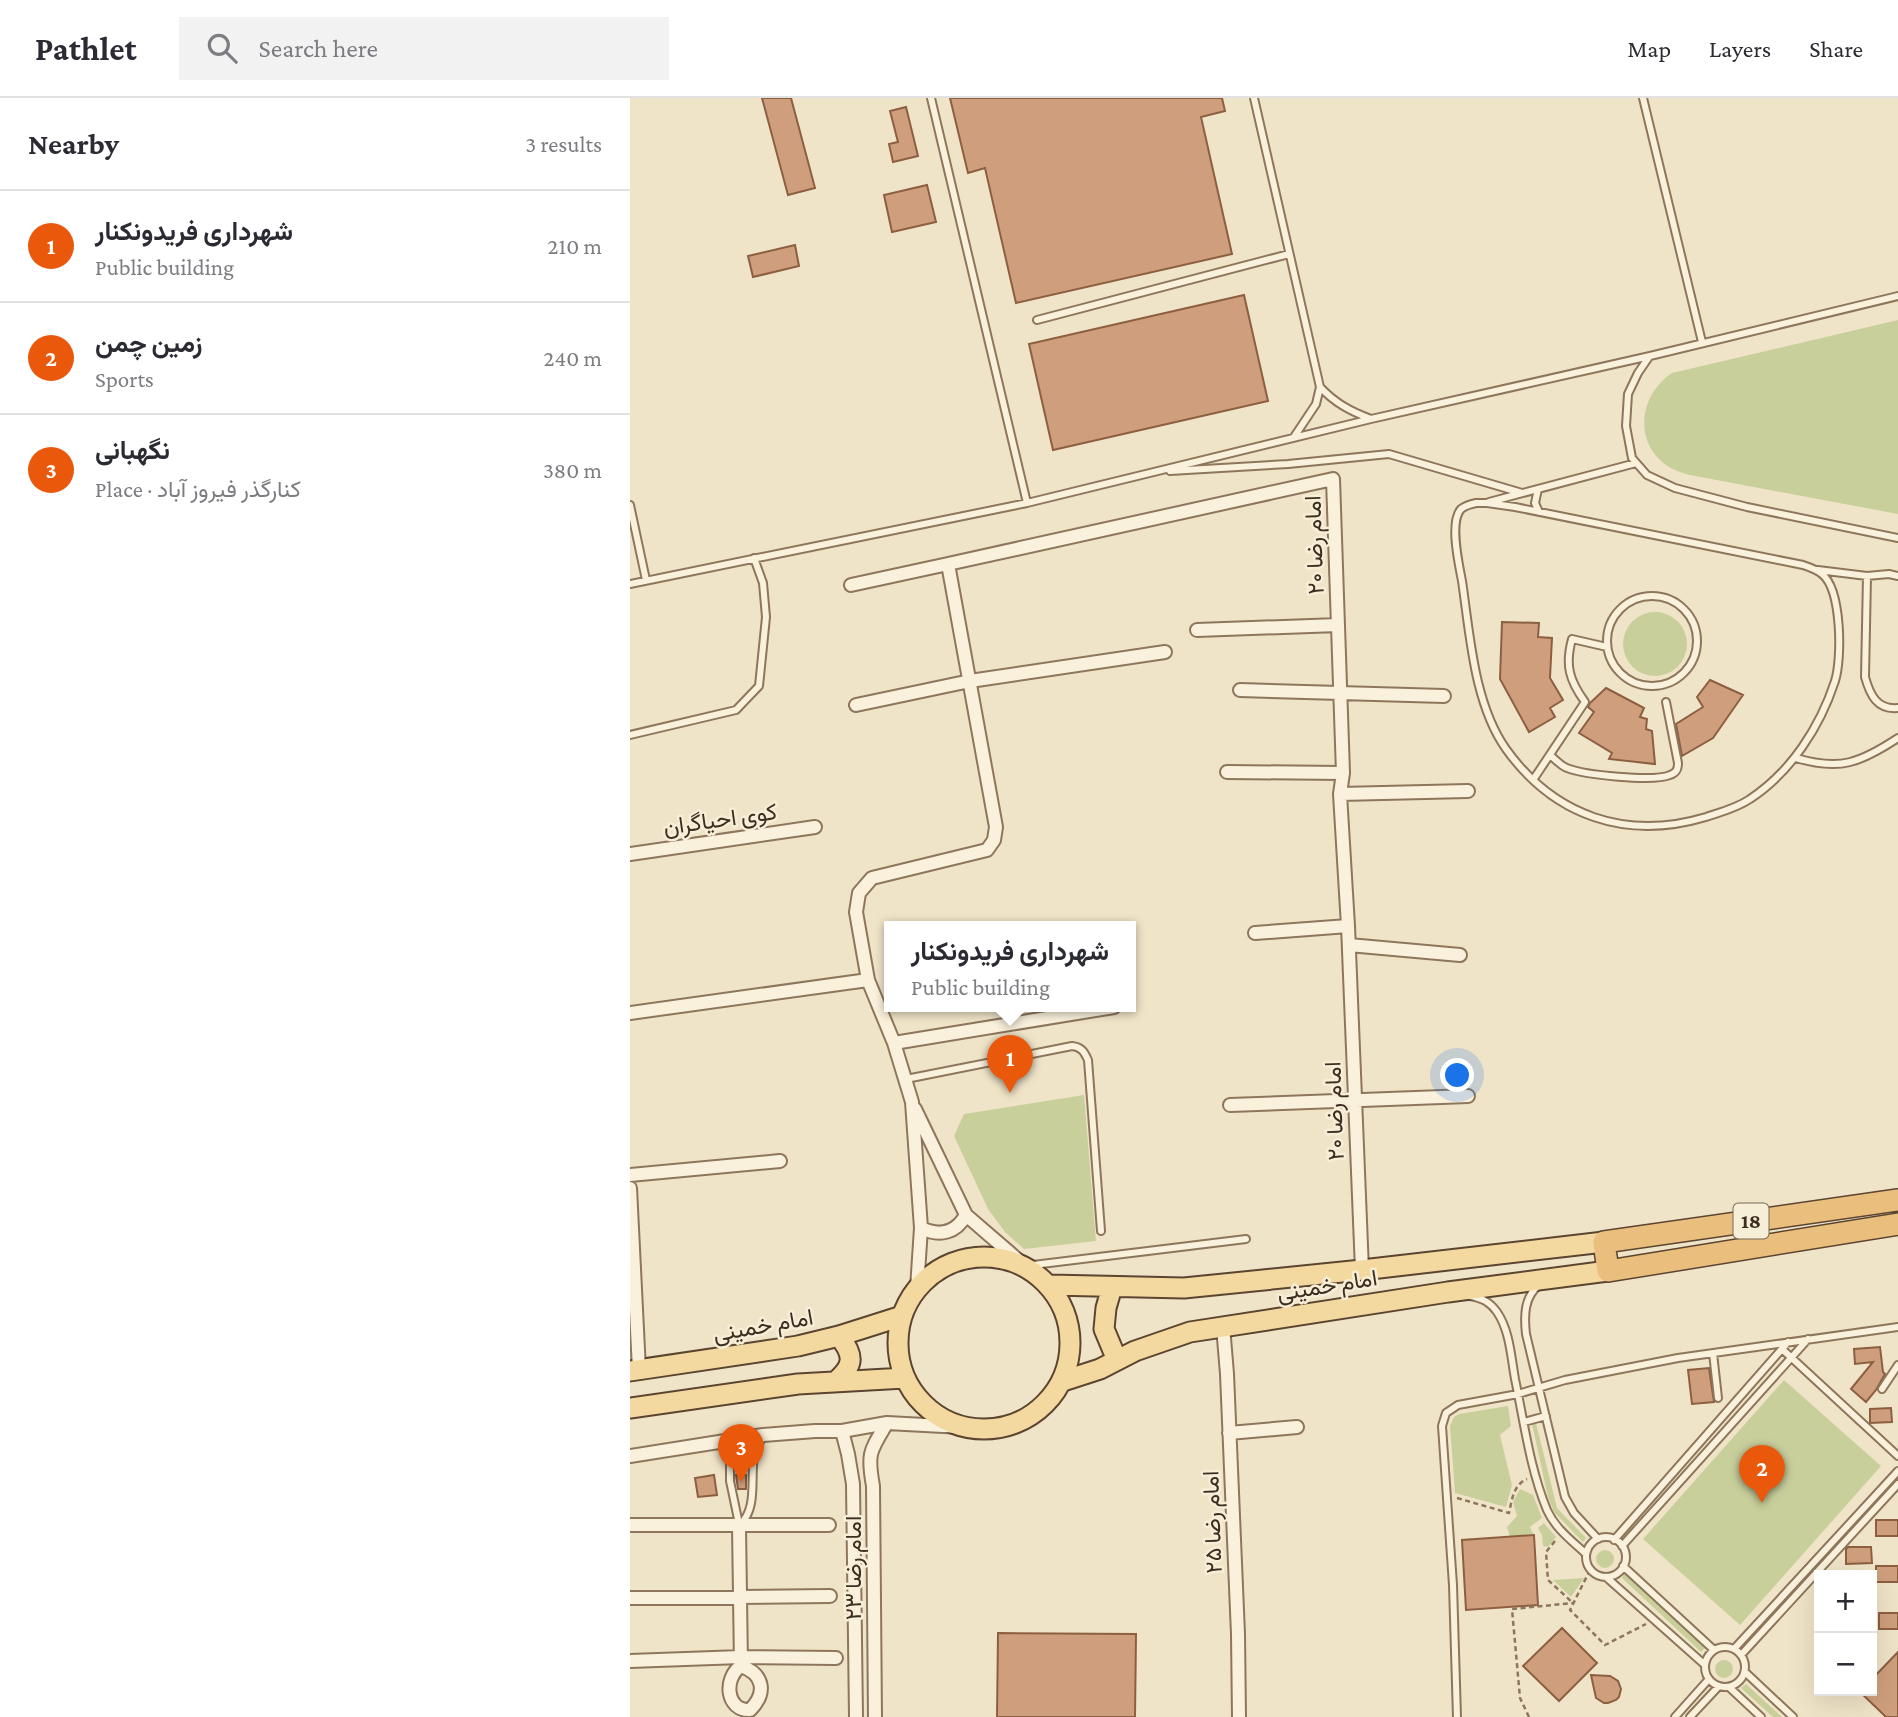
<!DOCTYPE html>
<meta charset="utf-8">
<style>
body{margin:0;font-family:"Crimson Pro",Vazirmatn,serif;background:#f2f2f3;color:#2b2b33}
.controls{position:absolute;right:21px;bottom:21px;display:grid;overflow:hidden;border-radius:0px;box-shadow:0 7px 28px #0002}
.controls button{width:63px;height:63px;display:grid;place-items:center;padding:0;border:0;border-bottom:2px solid #e1e1e2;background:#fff;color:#2b2b33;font:35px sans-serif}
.you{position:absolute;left:828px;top:978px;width:24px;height:24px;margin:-18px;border:5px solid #fff;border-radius:50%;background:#1a73e8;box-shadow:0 0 0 10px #1a73e833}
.badge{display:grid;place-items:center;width:46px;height:46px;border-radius:50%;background:#ea580c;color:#fff;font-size:23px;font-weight:700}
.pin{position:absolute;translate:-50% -58px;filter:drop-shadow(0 2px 4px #0008)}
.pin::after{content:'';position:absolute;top:37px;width:24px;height:21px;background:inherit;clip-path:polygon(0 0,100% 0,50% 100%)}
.popup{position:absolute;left:254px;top:823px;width:252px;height:91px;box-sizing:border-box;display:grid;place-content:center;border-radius:0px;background:#fff;filter:drop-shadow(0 2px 5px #0005);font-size:23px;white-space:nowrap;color:#7c7c81}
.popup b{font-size:26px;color:#2b2b33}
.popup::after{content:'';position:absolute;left:50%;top:100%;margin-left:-14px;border:14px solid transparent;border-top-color:#fff}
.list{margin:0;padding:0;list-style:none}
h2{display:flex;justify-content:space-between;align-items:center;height:91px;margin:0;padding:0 28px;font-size:30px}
h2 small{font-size:23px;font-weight:400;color:#7c7c81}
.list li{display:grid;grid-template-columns:46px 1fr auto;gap:21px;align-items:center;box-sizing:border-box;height:112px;padding:0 28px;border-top:2px solid #e1e1e2}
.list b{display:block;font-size:26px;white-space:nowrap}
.list p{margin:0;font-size:23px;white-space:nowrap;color:#7c7c81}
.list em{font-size:23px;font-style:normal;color:#7c7c81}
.icon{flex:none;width:38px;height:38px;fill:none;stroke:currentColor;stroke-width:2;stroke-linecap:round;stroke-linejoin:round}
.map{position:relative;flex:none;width:1268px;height:1619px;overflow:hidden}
header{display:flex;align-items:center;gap:42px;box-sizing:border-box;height:98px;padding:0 35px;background:#fff;border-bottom:2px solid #e1e1e2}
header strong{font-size:33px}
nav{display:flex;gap:38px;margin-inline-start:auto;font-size:24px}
.search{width:490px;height:63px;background:#f2f2f3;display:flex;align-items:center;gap:18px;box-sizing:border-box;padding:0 24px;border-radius:0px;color:#7c7c81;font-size:26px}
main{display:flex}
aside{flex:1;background:#fff}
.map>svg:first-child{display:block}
</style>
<header>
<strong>Pathlet</strong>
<div class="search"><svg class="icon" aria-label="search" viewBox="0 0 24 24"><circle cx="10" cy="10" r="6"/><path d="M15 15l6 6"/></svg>Search here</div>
<nav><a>Map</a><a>Layers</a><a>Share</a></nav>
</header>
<main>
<aside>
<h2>Nearby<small>3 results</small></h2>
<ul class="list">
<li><span class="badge">1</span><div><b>شهرداری فریدونکنار</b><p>Public building</p></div><em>210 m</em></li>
<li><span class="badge">2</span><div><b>زمین چمن</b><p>Sports</p></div><em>240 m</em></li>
<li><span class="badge">3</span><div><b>نگهبانی</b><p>Place · کنارگذر فیروز آباد</p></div><em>380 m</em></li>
</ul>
</aside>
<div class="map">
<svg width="1268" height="1619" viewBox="0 0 1268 1619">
<rect width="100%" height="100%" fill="#f0e4c8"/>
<path fill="#c9cf9b" d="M 1268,222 L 1268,416 L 1060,377 C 1049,374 1039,371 1030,362 C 1003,336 1013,294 1042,275 Z
M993 546a32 32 0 1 1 64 0a32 32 0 1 1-64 0Z
M 454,997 L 466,1143 L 394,1151 L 375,1134 L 358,1111 L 324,1038 L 334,1016 Z
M 1154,1282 L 1251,1368 L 1110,1527 L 1013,1441 Z
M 878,1308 L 881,1328 L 870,1337 L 882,1387 L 876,1409 L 825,1395 L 820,1328 L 824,1319 L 829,1316 Z
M 906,1325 L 927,1410 L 956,1440 L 953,1444 L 924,1414 L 918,1399 L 902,1326 Z
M 890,1391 L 903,1397 L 912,1420 L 900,1429 L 904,1437 L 880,1439 L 877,1429 L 887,1418 L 883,1404 Z
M 914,1425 L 926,1439 L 918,1449 L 913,1448 L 912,1437 L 908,1430 Z
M966 1461a9 9 0 1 1 18 0a9 9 0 1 1-18 0Z
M 995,1475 L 1075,1550 L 1071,1554 L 992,1480 Z
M 954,1480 L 941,1499 L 923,1482 Z
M1085 1571a9 9 0 1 1 18 0a9 9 0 1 1-18 0Z
M 1116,1586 L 1152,1619 L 1143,1619 L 1111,1590 Z"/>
<path fill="#cf9f7d" stroke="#8d5f41" stroke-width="2" d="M 132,0 L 161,0 L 185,90 L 158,97 Z
M 320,0 L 592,0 L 595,13 L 571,19 L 602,156 L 386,205 L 355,70 L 338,75 Z
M 276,9 L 288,58 L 263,64 L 259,46 L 268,44 L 260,13 Z
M 297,87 L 306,124 L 262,134 L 254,97 Z
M 165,147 L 169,168 L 123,179 L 118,158 Z
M 614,197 L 638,303 L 423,352 L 399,246 Z
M 872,524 L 909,525 L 908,539 L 922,540 L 920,580 L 933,602 L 920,610 L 925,619 L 899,634 L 870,581 Z
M 1080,582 L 1113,597 L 1083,640 L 1052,658 L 1046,626 L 1073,609 L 1067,599 Z
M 976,590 L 1014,610 L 1010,619 L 1017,621 L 1016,631 L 1022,633 L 1025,666 L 979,661 L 982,655 L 949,635 L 964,614 L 958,609 L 960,605 Z
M 1250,1249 L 1253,1274 L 1255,1276 L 1246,1292 L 1236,1304 L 1221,1291 L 1243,1264 L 1225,1266 L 1224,1251 Z
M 1079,1270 L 1084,1304 L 1062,1306 L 1058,1272 Z
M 1261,1310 L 1262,1324 L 1240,1325 L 1240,1311 Z
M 84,1377 L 87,1397 L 68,1399 L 65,1380 Z
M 106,1377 L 116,1377 L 116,1391 L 108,1391 Z
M 1246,1422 L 1268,1422 L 1268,1438 L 1246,1438 Z
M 904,1437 L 908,1507 L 836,1512 L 832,1442 Z
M 1218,1449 L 1241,1449 L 1242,1465 L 1216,1466 L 1216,1451 Z
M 1246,1468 L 1268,1468 L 1268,1484 L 1246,1484 Z
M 1249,1515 L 1268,1515 L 1268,1531 L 1249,1531 Z
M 932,1530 L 967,1565 L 929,1603 L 893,1568 Z
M 368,1535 L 506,1536 L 505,1619 L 367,1619 Z
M 1268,1554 L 1268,1619 L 1256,1619 L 1229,1593 L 1242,1593 L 1242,1581 Z
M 961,1577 L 980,1578 L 988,1583 L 991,1591 L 989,1599 L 986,1602 L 978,1605 L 974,1605 L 966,1600 Z"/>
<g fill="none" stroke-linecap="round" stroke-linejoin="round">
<g stroke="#8d765c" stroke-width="10">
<path id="service" d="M 301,0 L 397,405
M 624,0 L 690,289 L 686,306 L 664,339
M 1013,0 L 1072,244
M 407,222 L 659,156
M 1019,259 L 1008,275 L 998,296 L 996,328 L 1002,360 L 1017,377 L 1045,390 L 1117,409 L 1268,440
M 690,289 C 705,305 720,313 741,321
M 540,373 L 658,366 L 759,356 L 892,395
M 908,391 L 905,405 L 909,414
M 859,404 L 1006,365
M 846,405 L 857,405 L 885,409 L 1173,467 C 1179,469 1187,472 1192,476 C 1212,492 1212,561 1205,583 C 1190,629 1161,674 1120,701 C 1107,710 1091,714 1076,719 C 996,743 924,718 876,651 C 844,606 840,537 832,483 C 829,467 819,424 831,411 C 835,408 841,406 846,405 Z
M 0,407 L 16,482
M 1188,472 L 1237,478 L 1259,476 L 1268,478
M 1237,478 L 1235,579 C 1240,597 1247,612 1268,610
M 0,486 L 397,405 L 741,321 L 1020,258 L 1268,198
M977 543a45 45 0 1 1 90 0a45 45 0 1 1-90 0Z
M 0,637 L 106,612 L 129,588 L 136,519 L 133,485 L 124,460
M 920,657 C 925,661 931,668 937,670 C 954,677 1023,684 1040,677 C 1046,675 1048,672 1048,665 L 1036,604
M 1166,660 C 1210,673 1230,665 1268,640
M 903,682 L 955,604 C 939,582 935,567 942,541 L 977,549
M 276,981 L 442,948 C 451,949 454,953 458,962 L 471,1133
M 395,1168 L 616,1141
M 909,1187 C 894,1199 894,1218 896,1236 L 935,1399 L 944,1415 L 968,1441
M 840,1198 C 852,1200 860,1204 867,1214 C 880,1233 881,1259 885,1281 C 894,1324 900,1371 917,1412 C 925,1430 941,1442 956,1456
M 1152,1251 L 1268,1358
M 1083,1255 L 1088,1300
M 1252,1291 L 1268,1267
M 894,1324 L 916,1318
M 89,1344 L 100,1357 L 100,1383 L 109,1426
M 110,1427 C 128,1409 120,1382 124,1359 C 125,1352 130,1344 133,1338
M956 1459a20 20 0 1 1 40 0a20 20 0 1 1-40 0Z
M 984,1442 L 1158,1244
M 992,1448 L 1178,1241
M 993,1468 L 1084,1552
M 976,1479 L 1075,1567
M1075 1569a20 20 0 1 1 40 0a20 20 0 1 1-40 0Z
M 1104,1551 L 1268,1373
M 1111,1557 L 1268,1386
M 1115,1574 L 1163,1619
M 1099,1589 L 1131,1619
M 827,1619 L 823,1487 L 812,1328 L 816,1315 L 828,1307 L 888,1296 L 935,1282 L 1048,1260 L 1268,1229
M 1045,1619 L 1079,1581
M 1060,1619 L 1089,1588"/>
</g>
<g stroke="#8d765c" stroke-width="16">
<path id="minor" d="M 221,487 L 318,466
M 567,532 L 708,527
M 610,592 L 814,598
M 226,607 L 340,583 L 535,554
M 597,674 L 713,675
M 710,696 L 838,693
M 0,756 L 185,729
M 625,835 L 718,828
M 719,847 L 830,857
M 0,915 L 238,882
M 264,945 L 484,909
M 600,1007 L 838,998
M 285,1011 L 336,1117 L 395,1168
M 0,1077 L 150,1063
M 0,1090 L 9,1272
M 291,1130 C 310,1139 326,1135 336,1117
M 287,1190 L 291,1130 L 282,1004 L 264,945 L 238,882 L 226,814 L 229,795 L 242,780 L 357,752 L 364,742 L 366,729 L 318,466 L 703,381 L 713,675 L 710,696 L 718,828 L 732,1172
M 593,1228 L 597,1276 L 608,1536 L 609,1619
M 212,1333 L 218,1356 L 223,1386 L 226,1619
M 599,1335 L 667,1329
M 0,1358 L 133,1337 L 185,1333 L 212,1333 L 257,1325 L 332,1329
M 0,1427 L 199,1427
M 109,1428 L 111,1568
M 0,1500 L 200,1498
M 0,1563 L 111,1559 L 206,1560
M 111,1568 C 134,1576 137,1595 120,1612 C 96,1613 93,1580 111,1568 Z
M 245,1619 L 243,1388 C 237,1355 240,1353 257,1325"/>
</g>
<g stroke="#5b4430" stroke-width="23">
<path id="primary" d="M268 1245a86 86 0 1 1 172 0a86 86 0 1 1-172 0Z
M 420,1187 L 554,1190 L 732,1172 L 974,1144
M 482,1189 L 476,1210 L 474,1231 L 487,1262
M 0,1273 L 168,1248 L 209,1238 L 272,1218
M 433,1283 L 470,1271 L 505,1253 L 560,1234 L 818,1194 L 978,1173
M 205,1284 C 224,1268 225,1258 209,1238
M 0,1310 L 168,1286 L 275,1280"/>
</g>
<g stroke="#5b4430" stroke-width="24">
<path id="trunk" d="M 1268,1102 L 974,1144 L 978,1173 L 1268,1126"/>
</g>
<path stroke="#8d765c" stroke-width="2.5" stroke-dasharray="5 3.5" stroke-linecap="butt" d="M 827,1400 L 879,1415 C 882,1402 883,1387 897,1381
M 925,1443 L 916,1454 L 918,1482 L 943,1505
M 960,1472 L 940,1512 L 975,1547 L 1016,1526
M 899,1619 L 890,1600 L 882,1511 L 943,1505"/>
<use href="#service" stroke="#faf1dc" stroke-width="6"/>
<use href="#minor" stroke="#faf1dc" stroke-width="12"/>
<use href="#primary" stroke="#f3d9a0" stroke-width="19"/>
<use href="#trunk" stroke="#eabe7c" stroke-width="21"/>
</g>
<g text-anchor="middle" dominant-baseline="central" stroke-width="5" stroke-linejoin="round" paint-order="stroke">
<rect fill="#f7eed8" stroke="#756857" stroke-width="2" x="1103.5" y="1105.5" width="35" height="35" rx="5"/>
<g font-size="21" font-weight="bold" fill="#3d2e20">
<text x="1121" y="1123">18</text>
</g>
<g font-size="23" fill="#3d2e20" stroke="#f7eed8">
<text transform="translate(684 447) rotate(-92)">امام رضا ۲۰</text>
<text transform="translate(90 721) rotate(-8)">کوی احیاگران</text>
<text transform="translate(704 1013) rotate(-92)">امام رضا ۲۰</text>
<text transform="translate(697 1187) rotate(-9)">امام خمینی</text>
<text transform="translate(133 1227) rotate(-10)">امام خمینی</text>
<text transform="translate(582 1424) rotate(-92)">امام رضا ۲۵</text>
<text transform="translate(223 1470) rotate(-90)">امام رضا ۲۳</text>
</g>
</g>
</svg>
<div class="controls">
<button>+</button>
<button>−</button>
</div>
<div class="you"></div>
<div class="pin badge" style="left:380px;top:995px">1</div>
<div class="popup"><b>شهرداری فریدونکنار</b>Public building</div>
<div class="pin badge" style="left:1132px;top:1405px">2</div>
<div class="pin badge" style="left:111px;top:1384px">3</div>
</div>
</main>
